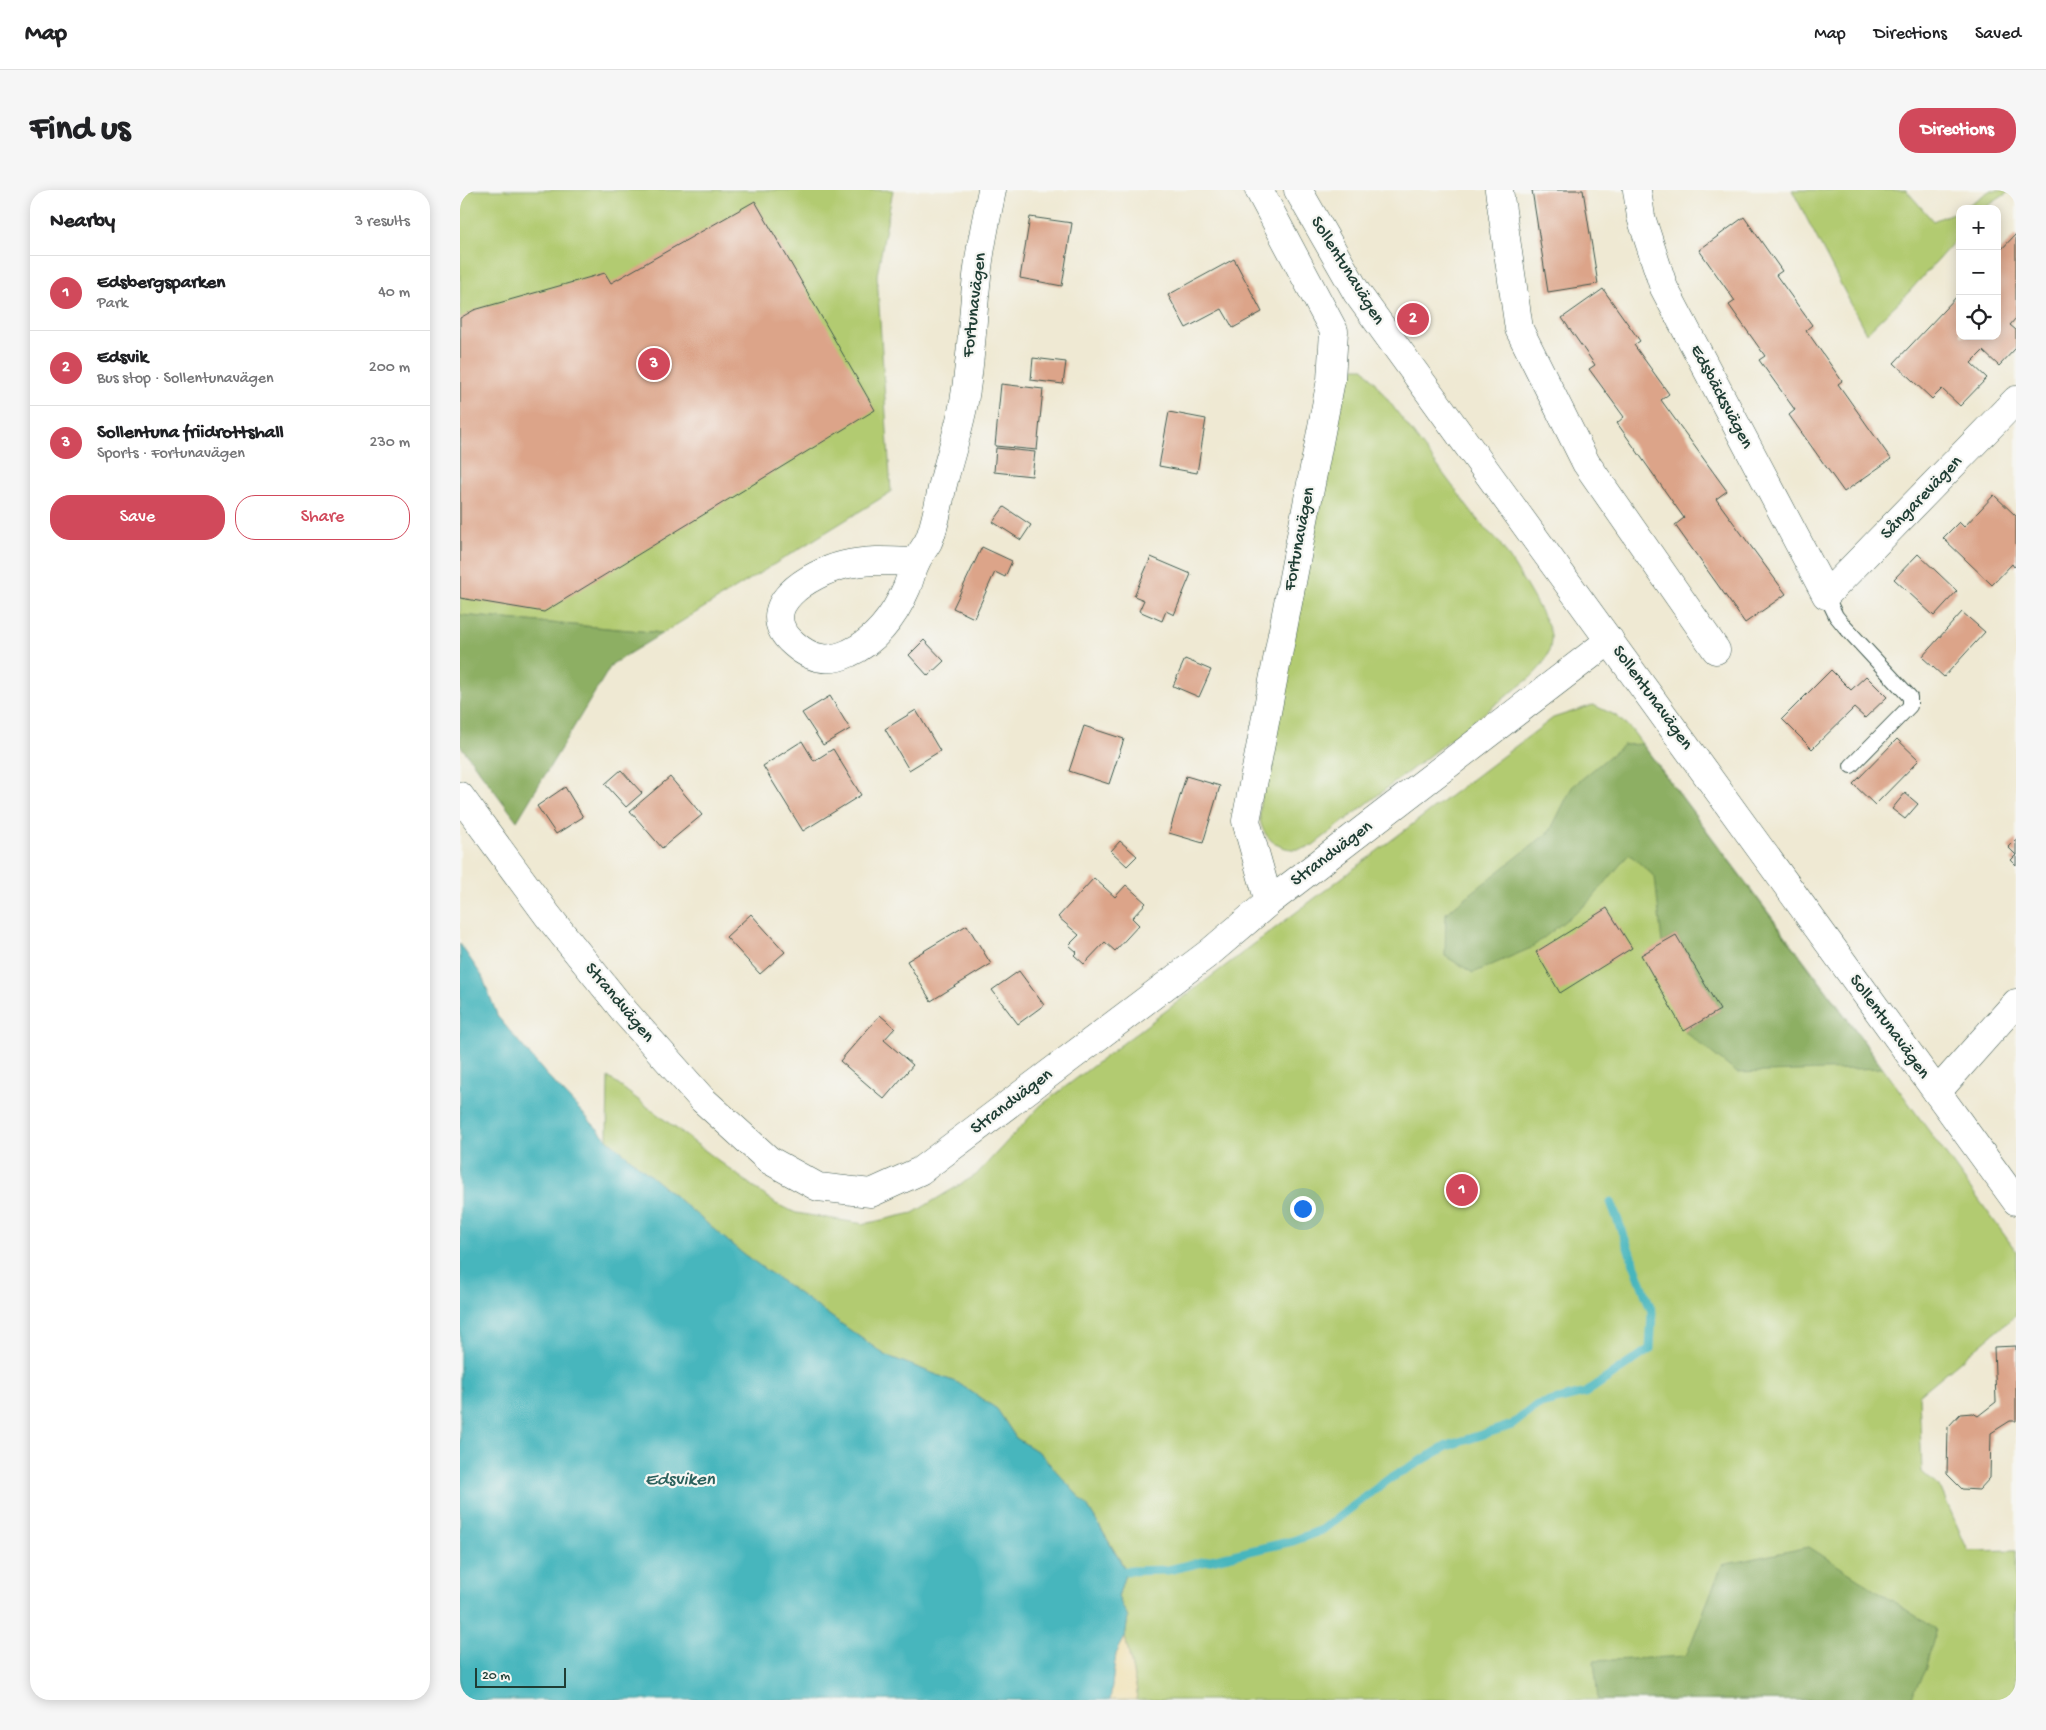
<!DOCTYPE html>
<meta charset="utf-8">
<style>
body{margin:0;font-family:"Gochi Hand",sans-serif;background:#f6f6f6;color:#202124}
.controls{position:absolute;right:15px;top:15px;display:grid;overflow:hidden;border-radius:10px;box-shadow:0 2px 12px #0003}
.controls button{width:45px;height:45px;display:grid;place-items:center;padding:0;border:0;border-bottom:1px solid #e0e0e0;background:#fff;color:#202124;font:25px sans-serif}
.scale{position:absolute;left:15px;bottom:12px;width:91px;box-sizing:border-box;padding-left:5px;border:2px solid #1f3d34;border-top:0;font-size:14px;line-height:18px;white-space:nowrap;color:#1f3d34;-webkit-text-stroke:4px #f6f6f2;paint-order:stroke}
.you{position:absolute;left:842px;top:1018px;width:18px;height:18px;margin:-12px;border:4px solid #fff;border-radius:50%;background:#1a73e8;box-shadow:0 0 0 8px #1a73e833}
.badge{display:grid;place-items:center;width:32px;height:32px;border-radius:50%;background:#d1495b;color:#fff;font-size:16px;font-weight:700}
.pin{position:absolute;translate:-50% -50%;border:2px solid #fff;box-shadow:0 1px 5px #0006}
.list{margin:0;padding:0;list-style:none}
h2{display:flex;justify-content:space-between;align-items:center;height:65px;margin:0;padding:0 20px;font-size:21px}
h2 small{font-size:16px;font-weight:400;color:#757577}
.list li{display:grid;grid-template-columns:32px 1fr auto;gap:15px;align-items:center;box-sizing:border-box;height:75px;padding:0 20px;border-top:1px solid #e0e0e0}
.list b{display:block;font-size:19px;white-space:nowrap}
.list p{margin:0;font-size:16px;white-space:nowrap;color:#757577}
.list em{font-size:16px;font-style:normal;color:#757577}
.actions{display:flex;gap:10px;padding:15px 20px}
.actions a{flex:1;padding:11px 0;border:1px solid #d1495b;border-radius:20px;text-align:center;font-size:18px;color:#d1495b}
.actions .main{background:#d1495b;color:#fff}
.icon{flex:none;width:28px;height:28px;fill:none;stroke:currentColor;stroke-width:2;stroke-linecap:round;stroke-linejoin:round}
.map{position:relative;flex:none;width:1556px;height:1510px;overflow:hidden;border-radius:20px}
header{display:flex;align-items:center;gap:30px;box-sizing:border-box;height:70px;padding:0 25px;background:#fff;border-bottom:1px solid #e0e0e0}
header strong{font-size:24px}
nav{display:flex;gap:28px;margin-inline-start:auto;font-size:18px}
.intro{display:flex;align-items:center;justify-content:space-between;box-sizing:border-box;height:120px;padding:0 30px}
h1{margin:0;font-size:35px}
.button{padding:12px 22px;border-radius:20px;background:#d1495b;color:#fff;font-size:18px;font-weight:700}
main{display:flex;gap:30px;padding:0 30px}
aside{flex:1;background:#fff;border-radius:20px;box-shadow:0 2px 12px #0003}
.map>svg:first-child{display:block}
</style>
<header>
<strong>Map</strong>
<nav><a>Map</a><a>Directions</a><a>Saved</a></nav>
</header>
<div class="intro"><h1>Find us</h1><a class="button">Directions</a></div>
<main>
<aside>
<h2>Nearby<small>3 results</small></h2>
<ul class="list">
<li><span class="badge">1</span><div><b>Edsbergsparken</b><p>Park</p></div><em>40 m</em></li>
<li><span class="badge">2</span><div><b>Edsvik</b><p>Bus stop · Sollentunavägen</p></div><em>200 m</em></li>
<li><span class="badge">3</span><div><b>Sollentuna friidrottshall</b><p>Sports · Fortunavägen</p></div><em>230 m</em></li>
</ul>
<div class="actions"><a class="main">Save</a><a>Share</a></div>
</aside>
<div class="map">
<svg width="1556" height="1510" viewBox="0 0 1556 1510">
<rect width="100%" height="100%" fill="#f6f6f2"/>
<filter id="ink" filterUnits="userSpaceOnUse"><feTurbulence type="fractalNoise" baseFrequency=".02" numOctaves="2"/><feDisplacementMap in="SourceGraphic" scale="10" xChannelSelector="R" yChannelSelector="G"/><feConvolveMatrix kernelMatrix="1 2 1 2 8 2 1 2 1" color-interpolation-filters="sRGB"/></filter>
<filter id="wash" filterUnits="userSpaceOnUse"><feTurbulence type="fractalNoise" baseFrequency=".0096" numOctaves="4" result="noise"/><feDisplacementMap in="SourceGraphic" scale="20" xChannelSelector="R" yChannelSelector="G"/><feGaussianBlur stdDeviation="1.12" result="paint"/><feColorMatrix in="noise" values="0 0 0 0 0 0 0 0 0 0 0 0 0 0 0 0 0 1.4 0 .05"/><feComposite in="paint" operator="in"/></filter>
<g filter="url(#wash)">
<rect width="100%" height="100%" fill="#efe9d3"/>
<path fill="#b2cb71" stroke="#688452" d="M 0,0 L 433,0 L 417,85 L 431,302 L 203,443 L 0,425 Z
M 1332,0 L 1446,0 L 1473,31 L 1500,20 L 1500,45 L 1448,103 L 1406,143 Z
M 1531,0 L 1552,0 L 1523,19 L 1502,19 Z
M 883,178 L 904,178 L 1024,338 C 1028,342 1034,346 1038,351 C 1046,361 1091,435 1091,445 C 1092,463 1083,476 1070,488 L 852,656 C 831,664 808,657 801,634 C 799,628 800,620 800,614 Z
M 1133,515 L 1155,525 L 1171,539 L 1379,817 L 1556,1061 L 1556,1125 L 1459,1205 L 1462,1282 L 1481,1299 L 1508,1361 L 1556,1360 L 1556,1510 L 676,1510 L 677,1501 L 665,1447 L 668,1428 L 658,1407 L 666,1380 L 628,1317 L 580,1263 L 556,1248 L 537,1219 L 498,1193 L 425,1165 L 282,1063 L 147,949 L 148,887 L 316,1014 L 336,1023 L 404,1034 L 453,1023 L 516,985 L 580,916 L 1093,528 Z"/>
<path fill="#8daf63" stroke="#56764c" d="M 0,425 L 203,443 L 152,474 L 57,631 L 0,555 Z
M 1182,554 L 1423,878 L 1277,883 L 1224,841 L 1260,820 L 1216,745 L 1202,753 L 1195,687 L 1169,664 L 1130,711 L 1071,758 L 1013,783 L 985,766 L 986,723 L 1090,641 L 1112,597 L 1163,555 Z
M 1349,1357 L 1476,1439 L 1465,1480 L 1450,1510 L 1138,1510 L 1134,1471 L 1226,1466 L 1262,1375 Z"/>
<path fill="#eeda9e" stroke="#868c69" d="M 665,1447 L 677,1501 L 676,1510 L 650,1510 L 656,1464 Z"/>
<path fill="#47b6bd" stroke="#337a78" d="M 0,754 L 22,786 L 38,827 L 85,883 L 147,949 L 282,1063 L 425,1165 L 498,1193 L 537,1219 L 556,1248 L 580,1263 L 628,1317 L 666,1381 L 658,1407 L 668,1428 L 665,1447 L 656,1464 L 650,1510 L 0,1510 Z"/>
<g fill="none" stroke-linecap="round" stroke-linejoin="round">
<path stroke="#47b6bd" stroke-width="9" d="M 666,1381 L 708,1380 L 833,1351 L 862,1340 L 929,1289 L 987,1256 L 1052,1235 L 1077,1215 L 1125,1203 L 1190,1159 L 1192,1122 L 1151,1012"/>
</g>
<g id="blocks">
<path fill="#dca489" d="M 1072,0 L 1123,0 L 1138,94 L 1088,102 Z
M 295,11 L 415,220 L 84,422 L 0,408 L 0,128 L 14,120 L 145,83 L 151,93 Z
M 570,27 L 612,33 L 602,96 L 560,88 Z
M 1284,27 L 1322,81 L 1316,85 L 1352,135 L 1346,140 L 1382,191 L 1378,194 L 1431,269 L 1384,302 L 1329,225 L 1335,220 L 1299,170 L 1305,166 L 1269,115 L 1275,111 L 1239,60 Z
M 1556,44 L 1556,128 L 1550,135 L 1556,140 L 1556,158 L 1539,176 L 1523,161 L 1511,173 L 1527,188 L 1500,216 L 1482,199 L 1472,209 L 1434,173 L 1500,103 L 1500,146 L 1537,146 L 1537,64 Z
M 774,69 L 802,122 L 773,138 L 762,119 L 726,138 L 708,105 Z
M 1143,99 L 1180,151 L 1174,155 L 1209,204 L 1201,210 L 1267,301 L 1256,309 L 1326,404 L 1285,433 L 1215,335 L 1224,328 L 1157,233 L 1164,227 L 1129,179 L 1135,175 L 1102,128 Z
M 573,168 L 606,172 L 603,194 L 571,190 Z
M 541,194 L 583,199 L 577,260 L 535,256 Z
M 709,222 L 746,229 L 737,283 L 699,276 Z
M 536,258 L 575,262 L 572,286 L 534,282 Z
M 1534,305 L 1556,326 L 1556,375 L 1554,377 L 1552,374 L 1532,395 L 1483,348 L 1499,332 L 1504,337 Z
M 544,317 L 571,335 L 561,350 L 533,332 Z
M 522,357 L 552,371 L 545,387 L 535,382 L 514,428 L 493,418 Z
M 1458,364 L 1497,401 L 1474,426 L 1434,389 Z
M 691,367 L 731,384 L 714,425 L 706,421 L 702,431 L 679,421 L 684,410 L 674,406 Z
M 1502,422 L 1525,442 L 1484,487 L 1462,467 Z
M 464,450 L 484,471 L 468,486 L 449,465 Z
M 725,469 L 751,480 L 739,507 L 713,496 Z
M 1371,480 L 1391,500 L 1406,486 L 1427,507 L 1405,528 L 1394,518 L 1352,559 L 1322,529 Z
M 370,506 L 390,539 L 363,555 L 342,523 Z
M 456,520 L 480,561 L 449,580 L 425,539 Z
M 624,536 L 664,549 L 649,594 L 609,581 Z
M 1437,549 L 1459,570 L 1415,615 L 1393,594 Z
M 342,551 L 354,571 L 373,559 L 401,605 L 343,641 L 303,576 Z
M 161,580 L 182,603 L 166,617 L 145,594 Z
M 726,586 L 760,596 L 743,653 L 709,643 Z
M 210,587 L 242,625 L 202,658 L 170,621 Z
M 105,597 L 123,627 L 96,644 L 77,616 Z
M 1445,603 L 1458,614 L 1445,629 L 1432,619 Z
M 1556,649 L 1556,675 L 1551,670 L 1556,665 L 1548,657 Z
M 660,651 L 677,666 L 667,676 L 651,661 Z
M 634,688 L 655,707 L 666,695 L 686,713 L 672,728 L 679,735 L 655,761 L 645,752 L 624,774 L 614,765 L 617,762 L 609,755 L 619,745 L 598,727 Z
M 1147,718 L 1172,758 L 1100,803 L 1076,762 Z
M 291,724 L 325,762 L 300,784 L 266,747 Z
M 507,735 L 531,774 L 471,811 L 447,771 Z
M 1216,745 L 1260,820 L 1224,841 L 1181,765 Z
M 559,781 L 584,815 L 558,834 L 532,800 Z
M 420,825 L 435,838 L 424,850 L 453,875 L 424,909 L 380,871 Z
M 1556,1156 L 1556,1231 L 1550,1231 L 1531,1243 L 1530,1288 L 1519,1300 L 1502,1299 L 1487,1284 L 1488,1237 L 1500,1224 L 1513,1223 L 1518,1226 L 1536,1212 L 1534,1157 Z"/>
</g>
</g>
<g filter="url(#ink)">
<use href="#blocks" fill-opacity="0" stroke="#3e574c" stroke-width="1"/>
<g fill="none" stroke-linecap="round" stroke-linejoin="round">
<g stroke="#3e574c" stroke-width="16">
<path id="lane" d="M 1366,405 L 1376,426 L 1385,437 L 1450,507 L 1450,516 L 1391,576"/>
</g>
<g stroke="#3e574c" stroke-width="29">
<path id="street" d="M 799,0 L 874,141 L 871,190 L 786,631 L 809,712
M 1039,0 L 1059,139 L 1126,273 L 1256,460
M 1177,0 L 1181,27 L 1204,98 L 1366,405 L 1556,210
M 456,372 C 432,371 408,369 384,375 C 351,383 291,417 334,454 C 351,469 368,473 389,463 C 418,450 435,425 447,397 C 450,389 452,380 456,372 C 459,365 464,359 468,352 C 476,335 479,309 484,290 C 490,266 498,242 503,217 C 512,172 512,124 518,78 C 521,52 527,26 532,0
M 0,606 L 88,726 L 165,822 L 243,910 L 309,970 L 358,997 L 411,1003 L 460,981 L 749,763 L 809,712 L 1150,450
M 1477,902 L 1556,813"/>
</g>
<g stroke="#3e574c" stroke-width="29">
<path id="secondary" d="M 838,0 L 897,103 L 1556,1011"/>
</g>
<use href="#lane" stroke="#fff" stroke-width="14"/>
<use href="#street" stroke="#fff" stroke-width="28"/>
<use href="#secondary" stroke="#fff" stroke-width="28"/>
</g>
</g>
<g text-anchor="middle" dominant-baseline="central" stroke-width="4.5" stroke-linejoin="round" paint-order="stroke">
<g font-size="18" fill="#1f3d34" stroke="#f6f6f2">
<text transform="translate(887 81) rotate(58)">Sollentunavägen</text>
<text transform="translate(515 115) rotate(-83)">Fortunavägen</text>
<text transform="translate(1261 207) rotate(62)">Edsbäcksvägen</text>
<text transform="translate(1462 308) rotate(-46)">Sångarevägen</text>
<text transform="translate(840 349) rotate(-79)">Fortunavägen</text>
<text transform="translate(1192 508) rotate(54)">Sollentunavägen</text>
<text transform="translate(872 664) rotate(-37)">Strandvägen</text>
<text transform="translate(159 813) rotate(50)">Strandvägen</text>
<text transform="translate(1429 837) rotate(54)">Sollentunavägen</text>
<text transform="translate(552 912) rotate(-37)">Strandvägen</text>
</g>
<g font-size="19" font-style="italic" fill="#2b615d" stroke="#f6f6f2">
<text x="220" y="1290">Edsviken</text>
</g>
</g>
</svg>
<div class="controls">
<button>+</button>
<button>−</button>
<button><svg class="icon" aria-label="locate" viewBox="0 0 24 24"><circle cx="12" cy="12" r="6"/><path d="M12 2v4M12 18v4M2 12h4M18 12h4"/></svg></button>
</div>
<div class="scale">20 m</div>
<div class="you"></div>
<div class="pin badge" style="left:1002px;top:1000px">1</div>
<div class="pin badge" style="left:953px;top:129px">2</div>
<div class="pin badge" style="left:194px;top:174px">3</div>
</div>
</main>
